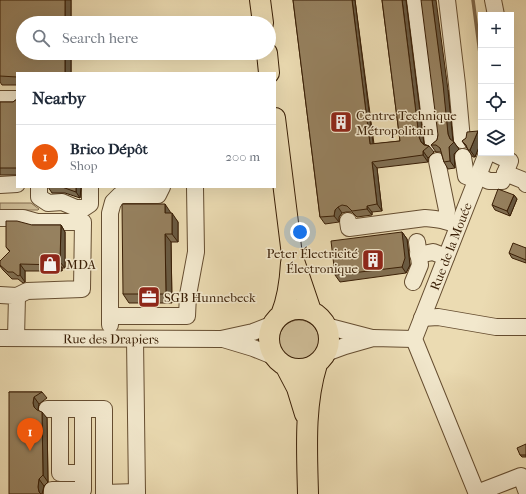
<!DOCTYPE html>
<meta charset="utf-8">
<style>
body{margin:0;font-family:"IM FELL French Canon",serif;background:#f2f2f3;color:#1f2937}
.controls{position:absolute;right:12px;top:12px;display:grid;overflow:hidden;border-radius:0px;box-shadow:0 4px 16px #0002}
.controls button{width:36px;height:36px;display:grid;place-items:center;padding:0;border:0;border-bottom:1px solid #e0e1e3;background:#fff;color:#1f2937;font:20px sans-serif}
.you{position:absolute;left:300px;top:232px;width:14px;height:14px;margin:-10px;border:3px solid #fff;border-radius:50%;background:#1a73e8;box-shadow:0 0 0 6px #1a73e833}
.badge{display:grid;place-items:center;width:26px;height:26px;border-radius:50%;background:#ea580c;color:#fff;font-size:13px;font-weight:700}
.pin{position:absolute;translate:-50% -33px;filter:drop-shadow(0 1px 2px #0008)}
.pin::after{content:'';position:absolute;top:21px;width:14px;height:12px;background:inherit;clip-path:polygon(0 0,100% 0,50% 100%)}
.list{margin:0;padding:0;list-style:none}
h2{display:flex;justify-content:space-between;align-items:center;height:52px;margin:0;padding:0 16px;font-size:17px}
h2 small{font-size:13px;font-weight:400;color:#747a83}
.list li{display:grid;grid-template-columns:26px 1fr auto;gap:12px;align-items:center;box-sizing:border-box;height:64px;padding:0 16px;border-top:1px solid #e0e1e3}
.list b{display:block;font-size:15px;white-space:nowrap}
.list p{margin:0;font-size:13px;white-space:nowrap;color:#747a83}
.list em{font-size:13px;font-style:normal;color:#747a83}
.icon{flex:none;width:22px;height:22px;fill:none;stroke:currentColor;stroke-width:2;stroke-linecap:round;stroke-linejoin:round}
.map{position:relative;flex:none;width:526px;height:494px;overflow:hidden}
.search{position:absolute;background:#fff;box-shadow:0 4px 16px #0002;left:16px;top:16px;width:260px;height:44px;display:flex;align-items:center;gap:10px;box-sizing:border-box;padding:0 14px;border-radius:22px;color:#747a83;font-size:15px}
.panel{position:absolute;background:#fff;box-shadow:0 4px 16px #0002;left:16px;top:72px;width:260px;height:116px;border-radius:0px}
.map>svg:first-child{display:block}
</style>
<div class="map">
<svg width="526" height="494" viewBox="0 0 526 494">
<rect width="100%" height="100%" fill="#ebdbb2"/>
<filter id="stains"><feTurbulence type="fractalNoise" baseFrequency=".005" numOctaves="4"/><feColorMatrix values="0 0 0 0 .2 0 0 0 0 .09 0 0 0 0 .02 0 0 0 .5 -.17"/></filter>
<radialGradient id="worn" r=".72"><stop offset=".6" stop-color="#630" stop-opacity="0"/><stop offset="1" stop-color="#630" stop-opacity=".3"/></radialGradient>
<path fill="#cdbb95" stroke="#846d4e" d="M 0,203 L 31,203 L 39,209 L 38,210 L 0,210 Z
M279 340a20 20 0 1 1 40 0a20 20 0 1 1-40 0Z"/>
<g fill="none" stroke-linecap="round" stroke-linejoin="round">
<path stroke="#80694a" stroke-width="3.5" d="M 473,0 L 481,61"/>
<g stroke="#664e31" stroke-width="18">
<g id="minor">
<path d="M 415,0 L 433,143"/>
<path d="M 447,0 L 457,84 L 462,140"/>
<path d="M 493,0 L 496,15"/>
<path d="M 0,99 L 17,99"/>
<path d="M 463,157 L 466,176 L 476,180"/>
<path d="M 437,161 L 447,210 L 446,221"/>
<path d="M 505,173 L 525,181 L 526,184"/>
<path d="M 478,176 L 489,181 L 502,181 L 510,161 L 493,153"/>
<path d="M 0,185 L 17,184"/>
<path d="M 39,187 L 39,197 L 48,203 L 62,202 L 76,208 L 84,208 L 90,204 L 90,187"/>
<path d="M 0,218 L 23,218 L 37,222 L 83,222 L 82,289 L 27,291 L 17,296"/>
<path d="M 348,221 L 349,228 L 425,218 C 437,219 447,220 458,226"/>
<path d="M 418,255 L 433,252 L 446,257"/>
<path d="M 413,282 L 420,265 L 417,242"/>
<path d="M 0,295 L 17,296 L 16,338"/>
<path d="M 110,316 L 187,316 L 188,295 L 196,252 L 195,187"/>
<path d="M 422,318 L 438,317 L 496,327 L 526,327"/>
<path d="M 110,325 L 110,213 L 113,202 L 120,195 L 158,195 L 162,187"/>
<path d="M 326,326 L 372,338"/>
<path id="s1" d="M 0,338 L 221,339 L 253,332 L 271,325"/>
<path d="M 135,339 L 137,494"/>
<path d="M 223,339 L 253,348 L 273,356"/>
<path d="M 326,353 L 345,346 L 373,338 L 414,339"/>
<path d="M 47,409 L 104,409 L 104,493 L 137,492"/>
<path d="M 60,409 L 60,473 L 83,473"/>
<path d="M 477,493 L 521,476 L 526,490"/>
<path d="M 52,494 L 52,490 L 83,490 L 83,409"/>
<path id="s2" d="M 477,494 L 414,339 L 487,153"/>
</g>
</g>
<g stroke="#3a1f06" stroke-width="22">
<path id="major" d="M 260,0 L 263,23
M 267,53 L 269,73
M 275,118 L 292,255 L 311,311
M269 339a30 30 0 1 1 60 0a30 30 0 1 1-60 0Z
M 281,315 C 288,298 290,281 291,263
M 286,367 L 297,388 L 305,414
M 308,494 C 307,451 304,406 317,364"/>
</g>
<use href="#minor" stroke="#f2e8cd" stroke-width="16"/>
<use href="#major" stroke="#ebdbb2" stroke-width="20"/>
</g>
<path fill="#816f52" stroke="#3a1f06" d="M 0,0 L 71,0 L 71,73 L 17,73 L 17,85 L 2,85 L 0,82 Z
M 293,0 L 355,0 L 374,144 L 400,141 L 382,0 L 406,0 L 424,144 L 429,146 L 434,152 L 428,158 L 428,162 L 377,168 L 382,211 L 372,212 L 372,215 L 357,217 L 352,212 L 346,212 L 342,213 L 339,217 L 339,222 L 325,224 L 320,217 Z
M 448,90 L 453,141 L 459,149 L 454,154 L 455,168 L 448,169 L 444,162 L 441,152 L 436,152 L 431,145 L 437,140 Z
M 17,99 L 17,175 L 0,175 L 0,102 L 13,102 Z
M 478,131 L 481,135 L 481,142 L 475,157 L 473,157 L 462,141 Z
M 48,187 L 81,187 L 80,198 L 65,193 L 52,193 Z
M 514,195 L 517,199 L 510,216 L 495,210 L 492,205 Z
M 171,213 L 178,222 L 178,242 L 171,242 L 172,303 L 129,303 L 123,294 Z
M 32,225 L 61,225 L 65,232 L 65,268 L 62,268 L 62,271 L 25,271 L 25,282 L 23,283 L 18,279 L 12,279 L 3,270 L 0,266 L 0,261 L 10,252 L 6,247 Z
M 402,232 L 407,239 L 410,265 L 406,273 L 340,282 L 335,275 Z
M 526,248 L 526,263 L 512,258 L 509,253 Z
M 9,392 L 42,392 L 47,398 L 39,404 L 38,409 L 38,410 L 47,418 L 48,482 L 44,486 L 42,494 Z
M 526,444 L 526,457 L 522,457 L 520,455 Z"/>
<path fill="#695a42" stroke="#3a1f06" d="M 65,0 L 71,0 L 71,23 L 65,23 Z
M 352,0 L 355,0 L 374,151 L 370,144 Z
M 402,0 L 406,0 L 424,144 L 421,142 L 419,137 Z
M 432,0 L 436,0 L 448,90 L 453,141 L 459,149 L 454,154 L 455,168 L 450,161 L 449,147 L 450,139 L 448,134 Z
M 65,53 L 71,53 L 71,73 L 65,73 Z
M 478,131 L 481,135 L 481,142 L 475,157 L 470,150 Z
M 423,151 L 428,158 L 428,162 L 423,155 Z
M 372,162 L 377,168 L 382,211 L 377,204 Z
M 76,187 L 81,187 L 80,198 L 76,192 Z
M 514,195 L 517,199 L 510,216 L 507,211 Z
M 165,204 L 171,213 L 171,222 L 165,213 Z
M 367,206 L 372,212 L 372,215 L 367,209 Z
M 338,207 L 342,213 L 339,217 L 339,222 L 334,216 L 335,210 Z
M 172,213 L 178,222 L 178,242 L 172,234 Z
M 61,225 L 65,232 L 65,268 L 60,262 Z
M 402,232 L 407,239 L 410,265 L 406,273 L 402,267 Z
M 165,234 L 171,242 L 172,303 L 166,294 Z
M 58,262 L 62,268 L 62,271 L 58,265 Z
M 20,264 L 25,271 L 25,282 L 20,275 Z
M 34,397 L 39,404 L 38,409 L 39,413 L 34,407 L 33,403 Z
M 42,412 L 47,418 L 48,482 L 43,475 Z
M 39,479 L 44,486 L 42,494 L 40,494 L 39,492 L 38,487 Z"/>
<path fill="#96815f" stroke="#3a1f06" d="M 0,0 L 65,0 L 65,23 L 23,23 L 23,53 L 65,53 L 65,73 L 17,73 L 17,77 L 0,76 Z
M 293,0 L 352,0 L 370,144 L 400,141 L 382,0 L 402,0 L 419,137 L 421,142 L 424,145 L 429,146 L 423,151 L 423,155 L 372,162 L 377,204 L 367,206 L 367,209 L 352,211 L 347,206 L 342,205 L 338,207 L 335,210 L 334,216 L 320,217 Z
M 421,0 L 432,0 L 443,84 L 448,134 L 450,139 L 454,142 L 449,147 L 450,161 L 444,162 L 440,148 L 436,145 L 431,145 L 437,140 L 438,135 Z
M 17,99 L 17,168 L 0,168 L 0,102 L 13,102 Z
M 478,131 L 470,150 L 468,150 L 466,145 L 462,141 L 466,138 L 467,132 Z
M 62,187 L 76,187 L 76,192 Z
M 498,189 L 514,195 L 507,211 L 492,205 Z
M 122,204 L 165,204 L 165,213 L 172,213 L 172,234 L 165,234 L 166,294 L 123,294 Z
M 6,221 L 17,221 L 32,225 L 61,225 L 60,262 L 58,262 L 58,265 L 20,264 L 20,275 L 18,276 L 13,272 L 8,272 L 0,265 L 0,261 L 10,251 L 6,247 Z
M 402,232 L 405,258 L 402,267 L 335,275 L 331,241 Z
M 513,243 L 526,248 L 526,260 L 509,253 Z
M 9,392 L 42,392 L 34,397 L 33,403 L 34,407 L 37,410 L 42,412 L 43,475 L 39,479 L 38,487 L 39,492 L 41,494 L 9,494 Z
M 526,444 L 526,455 L 520,455 L 517,448 Z"/>
<defs>
<g id="building-square" transform="scale(1.15)"><rect x="-9" y="-9" width="18" height="18" rx="4" fill="#8f2418" stroke="#f2e8cd"/><path d="M-4-6H4V6H1V3H-1V6H-4ZM-2.5-4.3h1.7v1.8h-1.7ZM.8-4.3h1.7v1.8H.8ZM-2.5-1h1.7V.8h-1.7ZM.8-1h1.7V.8H.8Z" fill="#fff"/></g>
<g id="shop-square" transform="scale(1.15)"><rect x="-9" y="-9" width="18" height="18" rx="4" fill="#8f2418" stroke="#f2e8cd"/><path d="M-5-2.5h2.3a2.7 3.5 0 0 1 5.4 0H5L5.5 6h-11ZM-1.5-2.5h3a1.5 2.3 0 0 0-3 0Z" fill="#fff"/></g>
<g id="office-square" transform="scale(1.15)"><rect x="-9" y="-9" width="18" height="18" rx="4" fill="#8f2418" stroke="#f2e8cd"/><path d="M-6-3h4V-5.5h4V-3h4V5H-6ZM-1-4.5V-3h2v-1.5ZM-6 0V1H6V0Z" fill="#fff"/></g>
</defs>
<g fill-rule="evenodd">
<use href="#building-square" x="341" y="122"/>
<use href="#building-square" x="373" y="260"/>
<use href="#shop-square" x="50" y="264"/>
<use href="#office-square" x="149" y="297"/>
</g>
<g text-anchor="middle" dominant-baseline="central" stroke-width="3" stroke-linejoin="round" paint-order="stroke">
<g font-size="13" fill="#3a1f06" stroke="#f2e8cd" text-anchor="start">
<text x="356" y="115">Centre Technique<tspan x="356" dy="15">Métropolitain</tspan></text>
<text x="358" y="253" text-anchor="end">Peter Électricité<tspan x="358" dy="15">Électronique</tspan></text>
<text x="66" y="264">MDA</text>
<text x="164" y="297">SGB Hunnebeck</text>
</g>
<g font-size="13" fill="#3a1f06" stroke="#f2e8cd">
<text stroke="none"><textPath href="#s2" startOffset="267">Rue de la Mouée</textPath></text>
<text stroke="none"><textPath href="#s1" startOffset="111">Rue des Drapiers</textPath></text>
</g>
</g>
<rect width="100%" height="100%" filter="url(#stains)"/>
<rect width="100%" height="100%" fill="url(#worn)"/>
</svg>
<div class="controls">
<button>+</button>
<button>−</button>
<button><svg class="icon" aria-label="locate" viewBox="0 0 24 24"><circle cx="12" cy="12" r="6"/><path d="M12 2v4M12 18v4M2 12h4M18 12h4"/></svg></button>
<button><svg class="icon" aria-label="layers" viewBox="0 0 24 24"><path d="M12 4l9 5-9 5-9-5zM3 14l9 5 9-5"/></svg></button>
</div>
<div class="you"></div>
<div class="pin badge" style="left:30px;top:451px">1</div>
<div class="search"><svg class="icon" aria-label="search" viewBox="0 0 24 24"><circle cx="10" cy="10" r="6"/><path d="M15 15l6 6"/></svg>Search here</div>
<section class="panel">
<h2>Nearby<small></small></h2>
<ul class="list">
<li><span class="badge">1</span><div><b>Brico Dépôt</b><p>Shop</p></div><em>200 m</em></li>
</ul>
</section>
</div>
